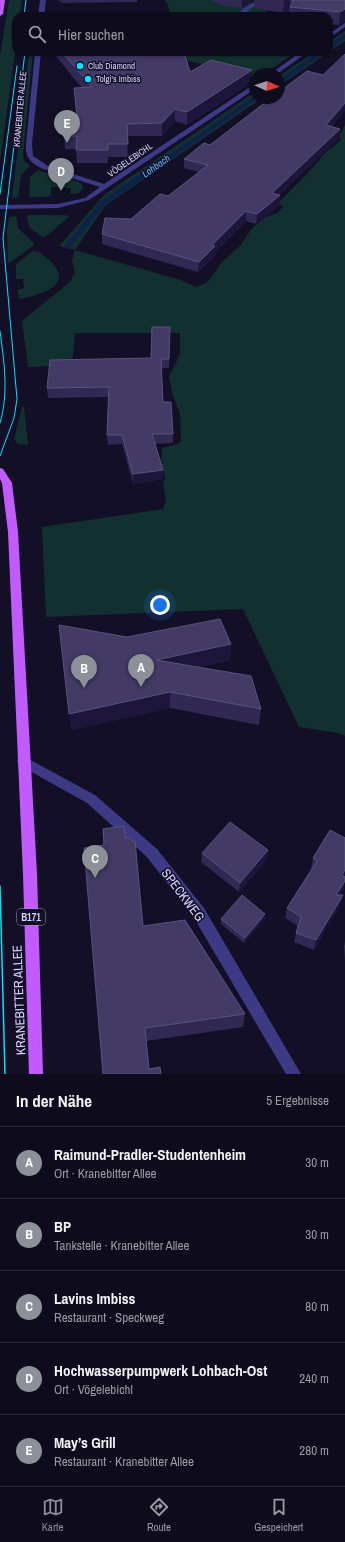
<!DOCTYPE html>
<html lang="de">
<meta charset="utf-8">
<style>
body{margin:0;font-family:"Archivo Narrow",sans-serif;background:#171425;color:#f1f3f6}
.compass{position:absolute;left:249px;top:68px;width:36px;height:36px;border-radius:50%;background:#0e0b1c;box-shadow:0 1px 3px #0004;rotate:93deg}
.you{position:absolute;left:160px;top:605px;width:14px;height:14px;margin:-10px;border:3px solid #fff;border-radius:50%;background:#1a73e8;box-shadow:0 0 0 6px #1a73e833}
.badge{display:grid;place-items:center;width:26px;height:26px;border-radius:50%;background:#8c9099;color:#fff;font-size:13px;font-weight:700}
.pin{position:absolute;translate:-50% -33px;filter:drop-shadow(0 1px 2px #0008)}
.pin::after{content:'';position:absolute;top:21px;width:14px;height:12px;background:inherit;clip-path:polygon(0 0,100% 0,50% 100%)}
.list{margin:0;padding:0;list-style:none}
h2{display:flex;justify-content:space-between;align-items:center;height:52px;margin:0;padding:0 16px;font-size:17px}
h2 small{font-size:13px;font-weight:400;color:#9b9ba3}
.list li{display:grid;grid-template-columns:26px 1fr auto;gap:12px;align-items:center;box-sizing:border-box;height:72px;padding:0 16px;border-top:1px solid #2e2b3b}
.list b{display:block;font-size:15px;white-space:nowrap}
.list p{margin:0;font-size:13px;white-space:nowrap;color:#9b9ba3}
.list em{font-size:13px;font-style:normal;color:#9b9ba3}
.icon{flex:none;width:22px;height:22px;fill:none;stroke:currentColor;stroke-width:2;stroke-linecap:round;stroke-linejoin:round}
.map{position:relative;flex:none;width:345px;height:1074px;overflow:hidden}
.search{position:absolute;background:#0e0b1c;box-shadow:0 1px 3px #0004;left:12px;right:12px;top:12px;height:44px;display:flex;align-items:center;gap:10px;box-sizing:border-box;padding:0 14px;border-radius:12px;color:#9b9ba3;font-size:15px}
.sheet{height:412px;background:#0e0b1c}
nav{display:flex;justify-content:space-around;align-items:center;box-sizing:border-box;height:56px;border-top:1px solid #2e2b3b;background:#0e0b1c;font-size:11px;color:#9b9ba3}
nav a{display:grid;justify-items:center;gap:2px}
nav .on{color:#8c9099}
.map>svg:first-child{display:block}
</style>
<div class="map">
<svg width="345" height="1074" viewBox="0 0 345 1074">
<rect width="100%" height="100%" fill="#130f26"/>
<path fill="#12302f" d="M 9,0 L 22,0 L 20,16 L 16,16 L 16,46 L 0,162 L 0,55 Z
M 164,0 L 213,0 L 220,4 L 237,7 L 241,2 L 254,3 L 268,10 L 267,12 L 292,14 L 291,16 L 171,16 L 167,3 Z
M 345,31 L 345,41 L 329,52 L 329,42 Z
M 29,52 L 33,52 L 23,155 L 24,161 L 30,166 L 21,175 L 18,197 L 12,198 Z
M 181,52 L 296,52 L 264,74 L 255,74 L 255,79 L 183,59 Z
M 314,52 L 329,52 L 279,86 L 279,76 Z
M 255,92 L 255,98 L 262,98 L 105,206 L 75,250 L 181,280 L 196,287 L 206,283 L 212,276 L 222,262 L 240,246 L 252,228 L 266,217 L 278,213 L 283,206 L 278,203 C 294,186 311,171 325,153 C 329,148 337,145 341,139 L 339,135 L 345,125 L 345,736 L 338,733 L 299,727 L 243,609 L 46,617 L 42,527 L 163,509 L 166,501 L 163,483 L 165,478 L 161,461 L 162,448 L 178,444 L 181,441 L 180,414 L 172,393 L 169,377 L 180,354 L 180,333 L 75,333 L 72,365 L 28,367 L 22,321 L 70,282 L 75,273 L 72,261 L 75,250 L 59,246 L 105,194 Z
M 38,170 L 76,181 L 82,184 L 83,188 L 79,193 L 70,194 L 71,188 L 51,187 L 51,195 L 46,197 L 29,197 L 30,177 Z
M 29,215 L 62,215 L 70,216 L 49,234 L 42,237 L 29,227 L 27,217 Z
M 16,216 L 18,228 L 33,242 L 34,245 L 8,264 L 7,231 L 9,217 Z
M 33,251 C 40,251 44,256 49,260 C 77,285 39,296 19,299 L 17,290 L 24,288 L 23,279 L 16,279 L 16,264 Z
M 22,407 L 24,407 L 28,445 L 18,444 L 14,439 Z"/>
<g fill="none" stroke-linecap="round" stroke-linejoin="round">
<path stroke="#0c2248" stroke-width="4" d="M 329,47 L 345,36
M 279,82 L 322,52
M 151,170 L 255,98"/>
<path stroke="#0c2248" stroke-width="5.5" d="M 68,246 L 102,204 L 152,169"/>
<path fill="#3d3a85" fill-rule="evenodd" d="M 257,0 L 264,0 L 247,11 L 266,16 L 257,16 L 241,12 L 241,10 Z
M 289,12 L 291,15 L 282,16 Z"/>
<path fill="#3d3a85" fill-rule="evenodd" d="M 40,0 L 46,0 L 44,16 L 38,16 Z
M 345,23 L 345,27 L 329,38 L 329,34 Z
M 35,52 L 41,52 L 32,144 L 33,156 L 48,166 L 104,184 L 253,85 L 255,84 L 255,89 L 89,200 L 58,208 L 0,209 L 0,205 L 58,204 L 85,198 L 100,187 L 43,169 C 31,163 25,158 26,144 Z
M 301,52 L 308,52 L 277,74 L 270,74 Z
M 23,756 L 95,795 L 157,849 L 204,908 L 301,1074 L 286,1074 L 194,918 L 147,857 L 87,803 L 19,765 L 17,761 L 19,757 Z"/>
<path fill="#c25bff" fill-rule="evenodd" d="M 0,0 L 5,0 L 3,14 L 0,16 Z
M 0,468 L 3,469 L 12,483 L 18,532 L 37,874 L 43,1074 L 29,1074 L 23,874 L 8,532 L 2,483 L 0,479 Z"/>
<path stroke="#00e5ff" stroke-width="1" d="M 24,16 L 26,0
M 0,194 L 17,66
M 0,331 C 4,362 9,392 0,423
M 0,456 L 14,418 L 17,399 L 3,238 L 25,52"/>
<path stroke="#00e5ff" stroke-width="1.5" d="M 0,886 L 5,1074"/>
</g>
<path fill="#312854" d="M 58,0 L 137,0 L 137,2 L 61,3 L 61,1 L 59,1 Z
M 210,0 L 345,0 L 339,25 L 329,24 L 329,16 L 289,16 L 289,11 L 283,13 L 254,8 L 254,0 L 242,8 L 225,6 Z
M 55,52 L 184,52 L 190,72 L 251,83 L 187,125 L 175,121 L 162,136 L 127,136 L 128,157 L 108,157 L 108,163 L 77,163 L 76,149 L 65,149 L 64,136 L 77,117 L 74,88 L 82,88 L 55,55 Z
M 331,127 L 339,138 L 279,195 L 280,195 L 279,205 L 256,224 L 246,221 L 215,252 L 215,256 L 198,272 L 102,244 L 102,234 L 131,219 L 168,196 L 199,172 L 184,168 L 184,159 L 210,145 Z
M 170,327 L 169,368 L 161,368 L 163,402 L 173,434 L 173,443 L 155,444 L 163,479 L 133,484 L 122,444 L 108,445 L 107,435 L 108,397 L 48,398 L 47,388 L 151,358 Z
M 127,637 L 231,644 L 230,660 L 199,667 L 261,709 L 259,725 L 170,708 L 71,730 Z
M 345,838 L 344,888 L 340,895 L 343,895 L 340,905 L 314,950 L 294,942 L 296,933 L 298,926 L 285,918 L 287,908 L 312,868 L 311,868 L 313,858 Z
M 104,845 L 143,926 L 245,1014 L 243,1027 L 146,1041 L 103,1074 Z
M 268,850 L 267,860 L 239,892 L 201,862 L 202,853 Z
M 265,914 L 265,919 L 244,943 L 221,924 L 221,919 Z
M 345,942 L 345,962 L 344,946 Z"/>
<path fill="#1d163a" d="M 242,0 L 254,0 L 242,8 Z
M 284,0 L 290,0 L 289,11 L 283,13 Z
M 345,9 L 345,22 L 339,25 L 340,12 Z
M 252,70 L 251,83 L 187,125 L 187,112 Z
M 345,103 L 345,111 L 325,135 L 326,125 Z
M 175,109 L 175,121 L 162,136 L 162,123 Z
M 340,129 L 339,138 L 275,199 L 280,195 L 279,205 L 256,224 L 257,214 L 272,193 Z
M 246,211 L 246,221 L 215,252 L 215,256 L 198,272 L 199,262 L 212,245 Z
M 163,470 L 163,479 L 133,484 L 133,474 Z
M 231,644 L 230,660 L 157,676 L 156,660 Z
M 170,692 L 170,708 L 71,730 L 69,714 Z
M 268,850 L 267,860 L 239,892 L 240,883 Z
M 345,870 L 345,876 L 340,885 L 342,875 Z
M 345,881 L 344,888 L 334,905 L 336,895 Z
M 343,895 L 340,905 L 314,950 L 316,940 Z
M 265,914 L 265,919 L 244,943 L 245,938 Z"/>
<path fill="#433a66" stroke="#5a527e" d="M 292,0 L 345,0 L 345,9 L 340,12 L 290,7 L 293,2 Z
M 146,14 L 146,16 L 127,16 Z
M 62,52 L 184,52 L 190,72 L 211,60 L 252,70 L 187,112 L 175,109 L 162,123 L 127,124 L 128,144 L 108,144 L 108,150 L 76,150 L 77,136 L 64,136 L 66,117 L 77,117 L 74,88 L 92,87 Z
M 345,54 L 345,103 L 326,125 L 340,129 L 272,193 L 280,195 L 257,214 L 246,211 L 212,245 L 215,246 L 199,262 L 102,234 L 105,218 L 131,219 L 160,194 L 168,196 L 208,165 L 184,159 L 204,143 L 210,145 L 271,98 L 279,98 L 279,92 L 307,71 L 323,75 Z
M 152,327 L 170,327 L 169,359 L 161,359 L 163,402 L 171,402 L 173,434 L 152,434 L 163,470 L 133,474 L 122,435 L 107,435 L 109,387 L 47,388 L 50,360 L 151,358 Z
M 220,619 L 231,644 L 156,660 L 251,676 L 261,709 L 170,692 L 69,714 L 59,625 L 127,637 Z
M 230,822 L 268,850 L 240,883 L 202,853 Z
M 124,826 L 125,838 L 131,838 L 132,841 L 135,841 L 143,926 L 185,920 L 245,1014 L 145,1028 L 149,1069 L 160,1067 L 161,1074 L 103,1074 L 84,848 L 104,845 L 103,829 Z
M 330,830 L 345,838 L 345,870 L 342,875 L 345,877 L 345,881 L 336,895 L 343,895 L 316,940 L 296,933 L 301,917 L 287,908 L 317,861 L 313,858 Z
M 242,895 L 265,914 L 245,938 L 221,919 Z"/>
<g fill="#00e5ff" stroke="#130f26" stroke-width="1.5">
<circle cx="80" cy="66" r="4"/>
<circle cx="88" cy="79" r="4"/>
</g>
<g text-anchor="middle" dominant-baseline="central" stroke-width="3" stroke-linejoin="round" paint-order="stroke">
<g font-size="9" fill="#d9d4ff" stroke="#130f26" text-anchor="start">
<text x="88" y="66">Club Diamond</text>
<text x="96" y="79">Tolgi's Imbiss</text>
</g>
<g font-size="9" fill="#d9d4ff" stroke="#130f26">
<text transform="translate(20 109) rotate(-85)">KRANEBITTER ALLEE</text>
<text transform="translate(130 160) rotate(-35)">VÖGELEBICHL</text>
</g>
<g font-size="10" font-style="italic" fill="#62b6ff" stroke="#130f26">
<text transform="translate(156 166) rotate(-35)">Lohbach</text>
</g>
<rect fill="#130f26" stroke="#9e99be" stroke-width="1" x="17" y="909" width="28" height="16" rx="3"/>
<g font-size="10" font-weight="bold" fill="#d9d4ff">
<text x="31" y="917">B171</text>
</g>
<g font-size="13" fill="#d9d4ff" stroke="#130f26">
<text transform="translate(183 895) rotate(53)">SPECKWEG</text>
<text transform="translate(19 1000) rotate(-92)">KRANEBITTER ALLEE</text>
</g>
</g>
</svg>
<svg class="compass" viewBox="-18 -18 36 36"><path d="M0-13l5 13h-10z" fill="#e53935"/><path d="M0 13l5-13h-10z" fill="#9b9ba3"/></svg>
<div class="you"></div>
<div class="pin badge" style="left:141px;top:687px">A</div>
<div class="pin badge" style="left:84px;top:688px">B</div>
<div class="pin badge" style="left:95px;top:878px">C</div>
<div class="pin badge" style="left:61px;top:191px">D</div>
<div class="pin badge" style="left:67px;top:143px">E</div>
<div class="search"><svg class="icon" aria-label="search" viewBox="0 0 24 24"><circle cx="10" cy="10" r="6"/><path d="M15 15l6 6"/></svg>Hier suchen</div>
</div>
<section class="sheet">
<h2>In der Nähe<small>5 Ergebnisse</small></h2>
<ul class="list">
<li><span class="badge">A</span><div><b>Raimund-Pradler-Studentenheim</b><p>Ort · Kranebitter Allee</p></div><em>30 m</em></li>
<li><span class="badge">B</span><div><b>BP</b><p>Tankstelle · Kranebitter Allee</p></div><em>30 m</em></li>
<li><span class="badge">C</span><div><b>Lavins Imbiss</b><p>Restaurant · Speckweg</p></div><em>80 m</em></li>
<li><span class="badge">D</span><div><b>Hochwasserpumpwerk Lohbach-Ost</b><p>Ort · Vögelebichl</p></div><em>240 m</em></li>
<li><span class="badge">E</span><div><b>May’s Grill</b><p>Restaurant · Kranebitter Allee</p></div><em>280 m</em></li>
</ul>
</section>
<nav>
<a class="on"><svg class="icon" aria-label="map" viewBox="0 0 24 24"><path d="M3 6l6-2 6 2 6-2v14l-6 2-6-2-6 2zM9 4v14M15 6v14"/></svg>Karte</a>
<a><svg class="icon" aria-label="directions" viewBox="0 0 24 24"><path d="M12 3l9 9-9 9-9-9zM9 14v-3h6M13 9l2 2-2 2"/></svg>Route</a>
<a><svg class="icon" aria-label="saved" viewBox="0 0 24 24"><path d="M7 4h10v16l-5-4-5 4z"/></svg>Gespeichert</a>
</nav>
